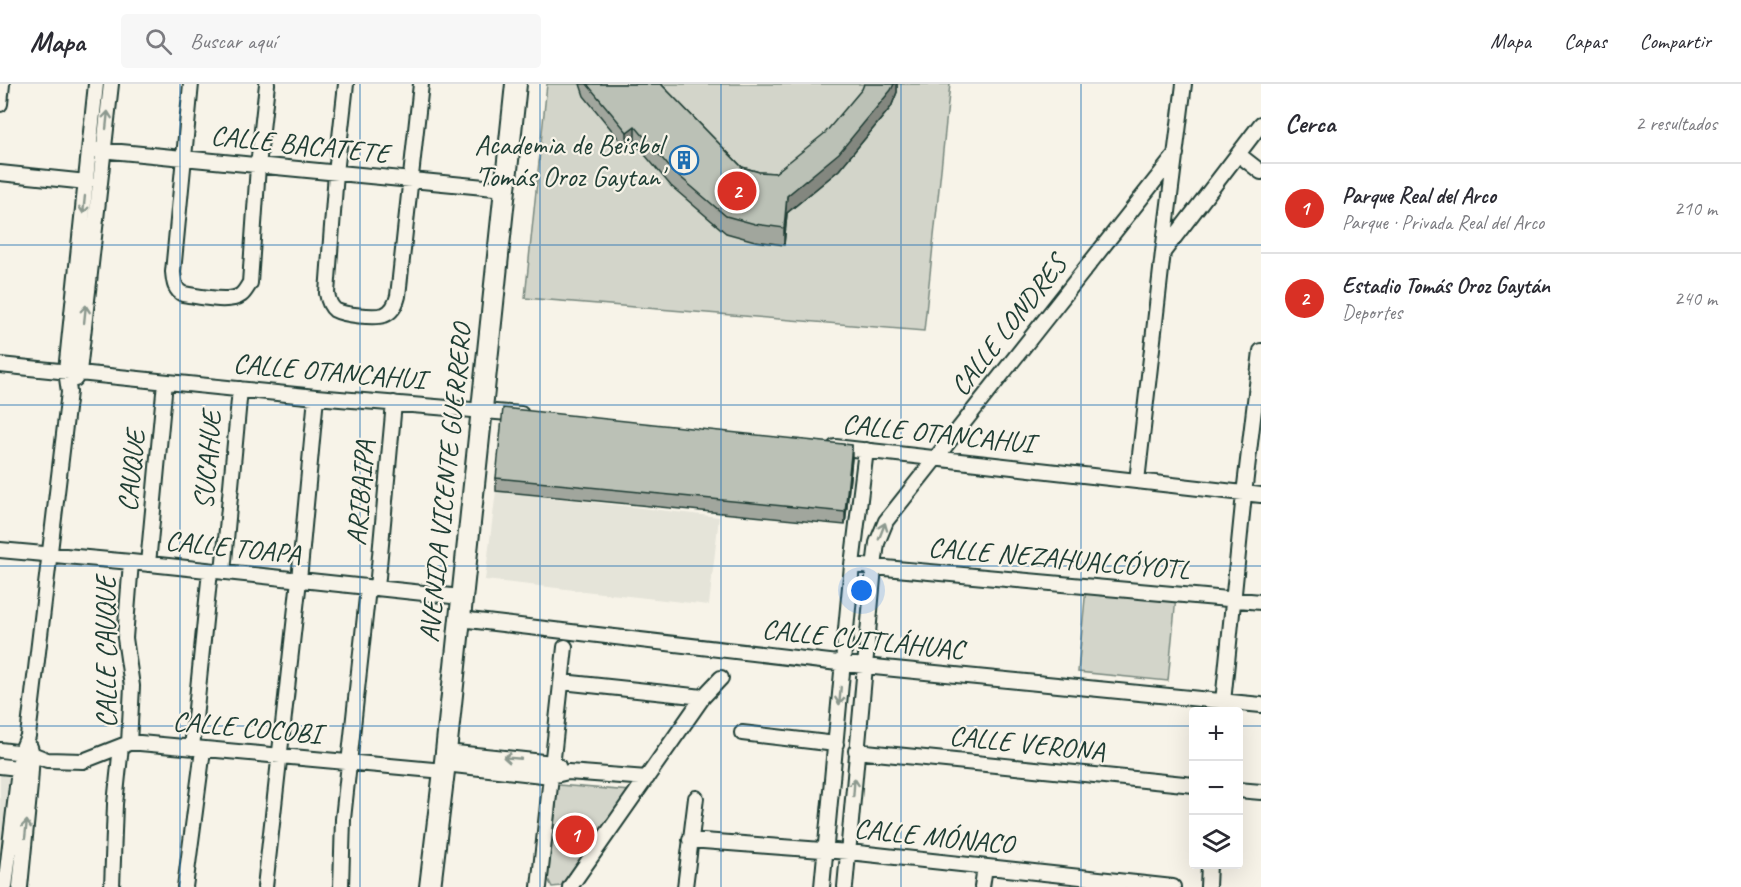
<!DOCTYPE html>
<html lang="es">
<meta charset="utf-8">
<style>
body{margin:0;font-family:Caveat,sans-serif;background:#f7f7f7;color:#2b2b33}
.controls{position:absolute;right:18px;bottom:18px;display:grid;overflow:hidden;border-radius:6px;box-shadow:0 6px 24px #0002}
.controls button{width:54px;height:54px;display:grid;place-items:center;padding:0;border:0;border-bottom:2px solid #e1e1e2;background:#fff;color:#2b2b33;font:30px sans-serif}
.you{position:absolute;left:862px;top:507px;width:21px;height:21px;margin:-15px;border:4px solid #fff;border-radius:50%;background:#1a73e8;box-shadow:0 0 0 9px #1a73e833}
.badge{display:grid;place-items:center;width:39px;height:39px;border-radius:50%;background:#d93025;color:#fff;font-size:20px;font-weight:700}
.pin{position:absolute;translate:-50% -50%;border:3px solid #fff;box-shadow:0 2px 6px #0006}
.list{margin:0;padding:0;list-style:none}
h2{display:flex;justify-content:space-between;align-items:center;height:78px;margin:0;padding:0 24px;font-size:26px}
h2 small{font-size:20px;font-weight:400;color:#7c7c81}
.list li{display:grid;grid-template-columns:39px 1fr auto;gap:18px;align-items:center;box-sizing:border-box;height:90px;padding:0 24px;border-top:2px solid #e1e1e2}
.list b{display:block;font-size:22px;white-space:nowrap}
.list p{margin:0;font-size:20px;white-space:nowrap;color:#7c7c81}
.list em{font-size:20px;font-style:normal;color:#7c7c81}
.icon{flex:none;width:33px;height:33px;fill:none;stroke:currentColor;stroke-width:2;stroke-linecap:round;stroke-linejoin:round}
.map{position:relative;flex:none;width:1261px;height:803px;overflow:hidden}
header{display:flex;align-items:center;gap:36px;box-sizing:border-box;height:84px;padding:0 30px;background:#fff;border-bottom:2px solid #e1e1e2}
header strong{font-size:28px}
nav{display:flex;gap:33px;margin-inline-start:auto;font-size:21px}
.search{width:420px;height:54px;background:#f7f7f7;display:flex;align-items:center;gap:15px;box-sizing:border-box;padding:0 21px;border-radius:6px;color:#7c7c81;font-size:22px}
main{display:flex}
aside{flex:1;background:#fff}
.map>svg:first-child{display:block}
</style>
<header>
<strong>Mapa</strong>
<div class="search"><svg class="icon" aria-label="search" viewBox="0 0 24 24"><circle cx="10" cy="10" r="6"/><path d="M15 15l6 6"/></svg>Buscar aquí</div>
<nav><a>Mapa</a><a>Capas</a><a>Compartir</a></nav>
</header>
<main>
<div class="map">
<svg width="1261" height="803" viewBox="0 0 1261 803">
<rect width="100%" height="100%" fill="#f7f3e8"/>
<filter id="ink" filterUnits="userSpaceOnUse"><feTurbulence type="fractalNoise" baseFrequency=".0167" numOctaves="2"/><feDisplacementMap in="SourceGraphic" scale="12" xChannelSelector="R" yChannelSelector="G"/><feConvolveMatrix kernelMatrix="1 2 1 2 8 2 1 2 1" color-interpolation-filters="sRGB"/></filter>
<g filter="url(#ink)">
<path fill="#e5e4d9" d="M 496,407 L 719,433 L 709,521 L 485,496 Z
M 24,673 L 0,803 L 0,688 Z"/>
<path fill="#d3d5ca" stroke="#79897f" stroke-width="1.5" d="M 547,0 L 950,0 L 924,247 L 525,214 Z
M 1086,504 L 1176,513 L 1168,597 L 1078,588 Z
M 558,701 L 630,707 L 561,802 L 552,803 L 548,795 Z"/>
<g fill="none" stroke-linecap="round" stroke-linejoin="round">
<g stroke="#1f3d34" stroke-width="18">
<path id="minor" d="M 191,0 L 173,188 C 174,196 174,206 183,210 C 197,212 229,220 241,211 C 245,208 247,203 250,199 L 258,82 L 267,0
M 346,0 L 336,89 L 327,209 C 328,215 330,222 335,226 C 344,231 374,234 384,231 C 392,228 396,220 398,212 L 421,0
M 0,20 L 2,0
M 90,65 L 505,105
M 1238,70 L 1261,88
M 0,89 L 87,98
M 1164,167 L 1261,40
M 0,281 L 316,313 L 521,330
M 75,295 L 79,288 L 111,0
M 835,363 L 1261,411
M 1137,397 L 1163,168 L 1184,0
M 0,466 L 131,478 L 461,513
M 148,480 L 165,298
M 852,481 L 1261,518
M 223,488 L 240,305
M 377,504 L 394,319
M 460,535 L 864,582 L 1261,621
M 562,598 L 703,613
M 1222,628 L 1244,410 L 1261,267
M 742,649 L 836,660
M 129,659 L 132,602 L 125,554 L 131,478
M 192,664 L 210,487
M 0,666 L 32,670 L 47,676 L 83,677 L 129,659 L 140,659 L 444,687
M 856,667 L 1194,701
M 446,668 L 553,679 L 558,682
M 445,680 L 551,692 L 568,688 L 647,694
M 0,682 L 28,685
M 1238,706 L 1261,708
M 690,756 L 849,768 L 1173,803
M 5,803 L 21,669 L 28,652 L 69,308 L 66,287 L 96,0
M 20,803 L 30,701 L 32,670 L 30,663
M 112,803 L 115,720 L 121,662
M 185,803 L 203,666
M 265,803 L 299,496 L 316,313
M 341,803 L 343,735 L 368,504
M 539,803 L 565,563
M 570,803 L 703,613 L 721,594
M 685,803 L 696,714
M 822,803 L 852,481 L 866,366
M 845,803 L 874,483 L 877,459 L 886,437 L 1176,70
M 982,803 L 985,783
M 1208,803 L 1209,780"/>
</g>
<g stroke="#1f3d34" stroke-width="24">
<path id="secondary" d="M 430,803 L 444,687 L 516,0"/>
</g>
<use href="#minor" stroke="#f7f3e8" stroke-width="14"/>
<use href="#secondary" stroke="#f7f3e8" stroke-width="20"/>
</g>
<path fill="#a1a69d" stroke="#1f3d34" stroke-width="1.5" d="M 580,0 L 661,0 L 742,83 L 759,88 L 775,89 L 897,0 L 897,8 L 891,23 L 839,86 L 787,129 L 784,161 L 755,157 L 726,149 L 671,102 L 635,59 L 627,65 L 584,12 Z
M 852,374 L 845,441 L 496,407 L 496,394 Z"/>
<path fill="#83877f" stroke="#1f3d34" stroke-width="1.5" d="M 894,0 L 897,0 L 897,8 L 891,23 L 839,86 L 787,129 L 784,161 L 784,144 L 787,112 Z
M 635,42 L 635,59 L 627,65 L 627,48 Z
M 852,361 L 852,374 L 845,441 L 845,428 Z"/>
<path fill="#bbc1b6" stroke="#1f3d34" stroke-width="1.5" d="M 587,0 L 661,0 L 742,83 L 759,88 L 775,89 L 825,49 L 862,5 L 864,0 L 894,0 L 891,6 L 839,69 L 787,112 L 784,144 L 755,140 L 726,132 L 671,85 L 635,42 L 627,48 Z
M 503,324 L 852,361 L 845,428 L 496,394 Z"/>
<defs><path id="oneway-shaft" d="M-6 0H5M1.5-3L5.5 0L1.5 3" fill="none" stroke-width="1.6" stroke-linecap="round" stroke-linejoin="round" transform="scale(1.5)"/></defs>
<g stroke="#8b988e">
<use href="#oneway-shaft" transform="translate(107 36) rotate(-84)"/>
<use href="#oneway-shaft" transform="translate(84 121) rotate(96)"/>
<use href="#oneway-shaft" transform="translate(85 230) rotate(-84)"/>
<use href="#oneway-shaft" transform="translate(882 447) rotate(-69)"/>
<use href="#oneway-shaft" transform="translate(840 612) rotate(95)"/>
<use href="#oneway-shaft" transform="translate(512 674) rotate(-175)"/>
<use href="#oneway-shaft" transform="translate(854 703) rotate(-86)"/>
<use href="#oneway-shaft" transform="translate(26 745) rotate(-84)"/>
</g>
</g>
<path fill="none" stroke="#1f6fb2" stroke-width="1.5" stroke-opacity="0.55" d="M 180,0 L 180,803M 360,0 L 360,803M 540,0 L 540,803M 721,0 L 721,803M 901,0 L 901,803M 1081,0 L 1081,803M 0,161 L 1261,161M 0,321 L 1261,321M 0,482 L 1261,482M 0,642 L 1194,642M 1238,642 L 1261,642"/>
<defs>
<g id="building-ring" transform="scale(1.5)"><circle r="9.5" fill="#f7f3e8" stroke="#1f6fb2" stroke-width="1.5"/><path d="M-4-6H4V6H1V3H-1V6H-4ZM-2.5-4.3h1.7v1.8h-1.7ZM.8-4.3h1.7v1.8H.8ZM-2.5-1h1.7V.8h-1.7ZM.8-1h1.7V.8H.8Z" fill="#1f6fb2"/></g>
</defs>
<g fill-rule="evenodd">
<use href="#building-ring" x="684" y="76"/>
</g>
<g text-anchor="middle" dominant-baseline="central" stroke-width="4.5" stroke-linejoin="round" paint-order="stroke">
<g font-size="28" fill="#1f3d34" stroke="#f7f3e8">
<text transform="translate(300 60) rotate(6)">CALLE BACATETE</text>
<text transform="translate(1008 241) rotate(-52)">CALLE LONDRES</text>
<text transform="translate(329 287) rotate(5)">CALLE OTANCAHUI</text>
<text transform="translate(938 349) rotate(6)">CALLE OTANCAHUI</text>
<text transform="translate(207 376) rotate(-85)">SUCAHUE</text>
<text transform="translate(131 387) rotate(-84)">CAUQUE</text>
<text transform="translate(445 399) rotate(-84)">AVENIDA VICENTE GUERRERO</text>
<text transform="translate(360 409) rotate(-85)">ARIBAIPA</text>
<text transform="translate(233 463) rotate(6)">CALLE TOAPA</text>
<text transform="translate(1059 474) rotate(5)">CALLE NEZAHUALCÓYOTL</text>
<text transform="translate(863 555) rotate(6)">CALLE CUITLÁHUAC</text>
<text transform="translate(105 568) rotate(-90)">CALLE CAUQUE</text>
<text transform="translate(247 643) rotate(5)">CALLE COCOBI</text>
<text transform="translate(1027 659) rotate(6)">CALLE VERONA</text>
<text transform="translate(934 752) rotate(6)">CALLE MÓNACO</text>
</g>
<g font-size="28" fill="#1f3d34" stroke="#f7f3e8" text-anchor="end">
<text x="663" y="60">Academia de Beisbol<tspan x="663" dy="32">'Tomás Oroz Gaytan'</tspan></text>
</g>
</g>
</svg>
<div class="controls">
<button>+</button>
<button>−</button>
<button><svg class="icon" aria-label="layers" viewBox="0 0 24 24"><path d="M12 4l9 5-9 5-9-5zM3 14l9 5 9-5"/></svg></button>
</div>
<div class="you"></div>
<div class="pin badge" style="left:575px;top:751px">1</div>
<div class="pin badge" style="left:737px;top:107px">2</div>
</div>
<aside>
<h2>Cerca<small>2 resultados</small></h2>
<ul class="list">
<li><span class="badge">1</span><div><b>Parque Real del Arco</b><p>Parque · Privada Real del Arco</p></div><em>210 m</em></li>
<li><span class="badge">2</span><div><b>Estadio Tomás Oroz Gaytán</b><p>Deportes</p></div><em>240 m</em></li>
</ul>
</aside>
</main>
